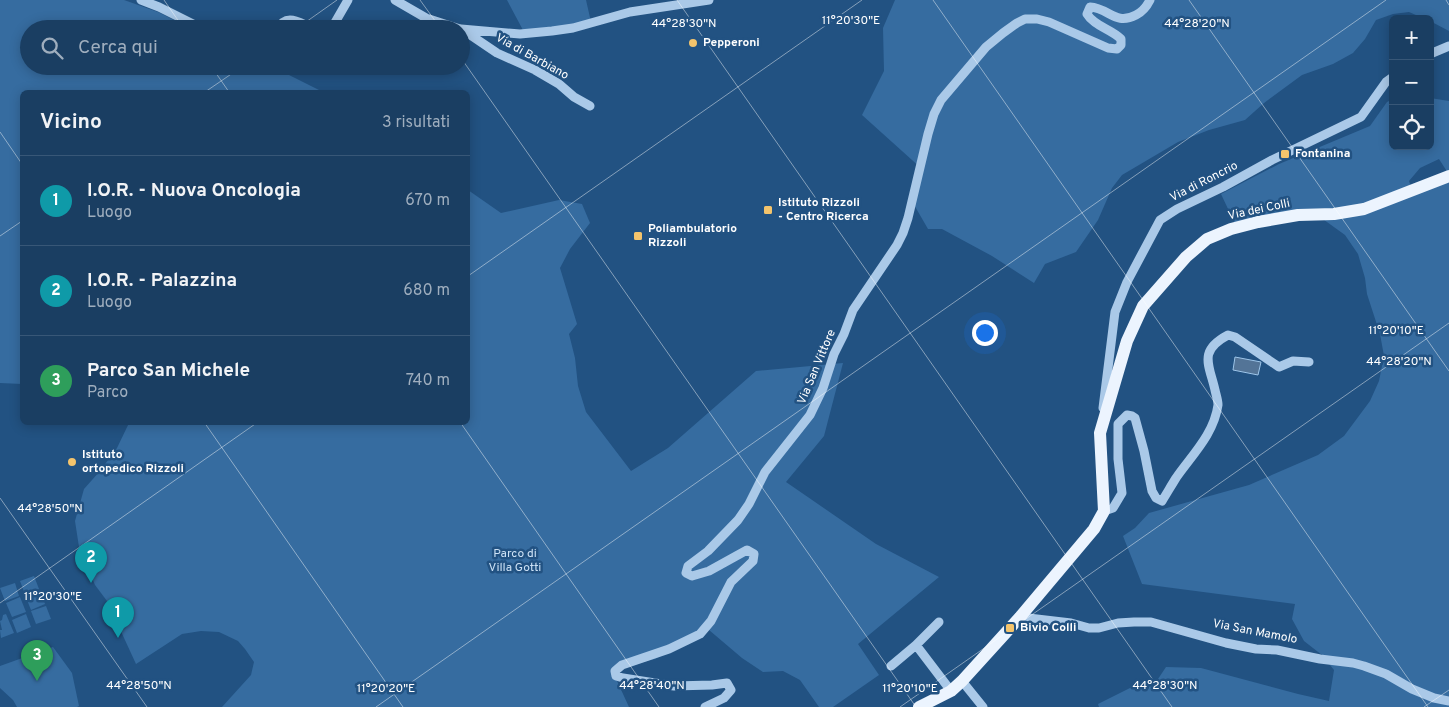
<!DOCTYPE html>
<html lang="it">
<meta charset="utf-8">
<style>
body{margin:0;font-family:Overpass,sans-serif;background:#234568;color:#f1f3f6}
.controls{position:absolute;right:15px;top:15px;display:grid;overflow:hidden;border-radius:8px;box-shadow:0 2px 12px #0003}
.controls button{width:45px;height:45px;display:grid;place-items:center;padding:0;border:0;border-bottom:1px solid #385777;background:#1a3e62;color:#f1f3f6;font:25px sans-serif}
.you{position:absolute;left:984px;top:332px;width:18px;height:18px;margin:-12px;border:4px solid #fff;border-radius:50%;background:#1a73e8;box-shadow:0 0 0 8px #1a73e833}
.badge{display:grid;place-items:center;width:32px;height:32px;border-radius:50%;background:#d6ab8b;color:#fff;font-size:16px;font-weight:700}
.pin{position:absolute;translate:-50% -41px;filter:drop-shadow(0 1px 2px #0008)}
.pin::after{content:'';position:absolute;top:26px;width:18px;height:15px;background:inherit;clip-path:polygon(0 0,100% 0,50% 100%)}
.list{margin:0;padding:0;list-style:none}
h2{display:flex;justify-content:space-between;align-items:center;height:65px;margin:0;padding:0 20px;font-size:21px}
h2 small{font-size:16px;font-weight:400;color:#9faebe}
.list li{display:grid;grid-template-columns:32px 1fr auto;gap:15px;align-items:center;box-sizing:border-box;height:90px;padding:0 20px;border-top:1px solid #385777}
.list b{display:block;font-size:19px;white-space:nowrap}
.list p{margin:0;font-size:16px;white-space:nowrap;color:#9faebe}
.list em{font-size:16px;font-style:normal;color:#9faebe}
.icon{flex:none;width:28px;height:28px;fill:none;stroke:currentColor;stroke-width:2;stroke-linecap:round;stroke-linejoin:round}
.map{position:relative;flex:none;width:1449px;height:707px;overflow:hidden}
.search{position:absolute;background:#1a3e62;box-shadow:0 2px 12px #0003;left:20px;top:20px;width:450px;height:55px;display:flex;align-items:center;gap:12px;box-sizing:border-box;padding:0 18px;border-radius:28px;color:#9faebe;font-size:19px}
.panel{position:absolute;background:#1a3e62;box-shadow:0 2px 12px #0003;left:20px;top:90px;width:450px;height:335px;border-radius:8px}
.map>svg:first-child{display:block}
</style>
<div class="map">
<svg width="1449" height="707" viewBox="0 0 1449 707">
<rect width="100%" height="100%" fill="#225282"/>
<path fill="#366ca0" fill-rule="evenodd" d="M 0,0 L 124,0 L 158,12 L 192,29 L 29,29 L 29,66 L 271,66 L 323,92 L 22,92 L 22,384 L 0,383 Z
M 507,0 L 586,0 L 591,22 L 524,32 Z
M 895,0 L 1449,0 L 1449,31 L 1430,21 L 1430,19 L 1425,19 L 1409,12 L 1393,14 L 1376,20 L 1365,39 L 1353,53 L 1333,64 L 1302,75 L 1264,103 L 1245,120 L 1209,130 L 1178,142 L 1122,175 L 1112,188 L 1098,220 L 1076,252 L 1045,264 L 1034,283 L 992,256 L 942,229 L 928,229 L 913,203 L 922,169 L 862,115 L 884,71 L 883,28 Z
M 1430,98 L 1449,101 L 1449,707 L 1099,707 L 1098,704 L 1134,686 L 1154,685 L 1166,667 L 1201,668 L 1298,694 L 1329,701 L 1334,670 L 1322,655 L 1304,641 L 1292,619 L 1295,604 L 1142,584 L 1123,536 L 1135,528 L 1149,513 L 1249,485 L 1318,455 L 1344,436 L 1370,401 L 1379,381 L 1384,356 L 1380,334 L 1367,294 L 1365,278 L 1358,254 L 1345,235 L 1320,217 L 1237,228 L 1221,194 L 1279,164 L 1370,126 L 1387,102 L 1393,99 L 1393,146 L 1430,146 ZM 1439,159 L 1448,173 L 1411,187 L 1409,181 L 1420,168 Z
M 468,190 L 501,213 L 559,200 L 582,204 L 590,223 L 570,249 L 560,268 L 577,324 L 569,334 L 575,358 L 578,386 L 586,412 L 631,471 L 668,448 L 756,371 L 843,363 L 824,436 L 786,482 L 876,544 L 939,577 L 858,644 L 879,675 L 833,707 L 819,707 L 800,680 L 783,671 L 763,672 L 742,658 L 709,630 L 697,638 L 655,659 L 612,670 L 629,707 L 222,707 L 251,675 L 254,662 L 245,649 L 238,641 L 219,632 L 201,631 L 182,634 L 136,664 L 107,601 L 95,585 L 79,547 L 75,521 L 84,489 L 100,471 L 117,448 L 129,423 L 468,422 Z
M 34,576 L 39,589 L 25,594 L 20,581 Z
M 15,583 L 19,596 L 5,601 L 0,588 Z
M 40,590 L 45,604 L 31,610 L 25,595 Z
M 20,597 L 26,612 L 12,617 L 6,603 Z
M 46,606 L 51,619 L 36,624 L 31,611 Z
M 6,614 L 14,633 L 1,638 L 0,630 L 2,630 L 0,621 L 2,620 L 3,615 Z
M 26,614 L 31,627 L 17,633 L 12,620 Z
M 53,647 L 72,673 L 79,706 L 77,707 L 17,707 L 13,700 L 0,688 L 0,666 Z"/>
<path fill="#537497" stroke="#9dc5e9" d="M 1235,357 L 1261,362 L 1258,375 L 1233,370 Z"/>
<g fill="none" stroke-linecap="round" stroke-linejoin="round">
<path stroke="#aac9e8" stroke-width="9" d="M 141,0 L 159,7 L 203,29
M 395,0 L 426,18 L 460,29
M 279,29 C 285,12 302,23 313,29
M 329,29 L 333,26 L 348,0
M 461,29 L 520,34 L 552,31 L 573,28 L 630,12 L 709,0
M 463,30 L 497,53 L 535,70 L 559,84 L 574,97 L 590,106
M 1430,54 L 1449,46
M 1103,408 L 1115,312 L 1127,282 L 1160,220 L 1177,209 L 1223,187 L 1272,160 L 1361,117 L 1386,82 L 1393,77
M 1104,511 L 1113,508 L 1122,493 L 1118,459 L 1118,424 L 1127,415 L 1132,416 L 1135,418 L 1144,451 L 1152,491 L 1156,498 L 1162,501 C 1167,493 1171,486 1176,478 C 1192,455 1214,434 1218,405 C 1218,400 1216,395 1215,390 C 1209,364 1198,351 1228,335 L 1235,337 L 1279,367 L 1293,361 L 1309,362
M 1020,617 L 1071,623 L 1089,628 L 1099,628 L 1118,623 L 1134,622 L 1151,622 L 1226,643 L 1256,649 L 1277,650 L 1320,659 L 1353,663 L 1364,666 L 1386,674 L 1412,689 L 1434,698 L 1449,701
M 916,645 L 951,691
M 891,666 L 916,645 L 939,622
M 962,681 L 983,707
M 705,707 L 724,698 L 731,690 L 727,683 L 712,685 L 674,686 L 623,678 L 616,676 L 615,671 L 622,665 L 669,649 L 700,634 L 711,621 L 731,582 L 753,561 L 754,554 L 747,550 L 709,571 L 692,576 L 686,573 L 688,566 L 708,551 L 738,520 L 749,504 L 765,472 L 810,415 L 823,388 L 834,354 L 844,334 L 853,310 L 897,245 L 903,233 L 908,218 L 928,134 L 934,114 L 941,100 L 986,47 L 1003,33 L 1017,23 L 1025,19 L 1037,19 L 1049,22 L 1108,48 L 1117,49 L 1121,45 L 1121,39 C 1111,29 1094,26 1087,14 L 1090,7 C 1109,8 1115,26 1136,15 C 1142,12 1147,6 1150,0"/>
<path stroke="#ecf4fe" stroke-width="12" d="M 919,707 L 951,691 L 962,681 L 1020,617 L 1094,529 L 1104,511 L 1100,433 L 1127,341 L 1143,306 L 1186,257 L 1207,239 L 1231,229 L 1258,222 L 1298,215 L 1334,214 L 1364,209 L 1449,176"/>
</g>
<path fill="none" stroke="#fff" stroke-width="1" stroke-opacity="0.45" d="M 164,0 L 184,29M 420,0 L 441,29M 677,0 L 1172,707M 933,0 L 1428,707M 1189,0 L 1449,371M 1446,0 L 1449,5M 296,29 L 337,0M 461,58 L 916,707M 211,66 L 229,92M 205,92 L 243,66M 0,132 L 22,164M 0,236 L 22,221M 468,276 L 862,0M 204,422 L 403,707M 460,422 L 659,707M 0,498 L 147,707M 0,603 L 258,422M 376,707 L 1386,0M 900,707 L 1449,323M 1424,707 L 1449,690"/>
<g fill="#f4c46c" stroke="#225282" stroke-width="2">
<circle cx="693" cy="43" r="5"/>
<rect x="1280" y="149" width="10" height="10" rx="2.5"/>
<rect x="763" y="205" width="10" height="10" rx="2.5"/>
<rect x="633" y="231" width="10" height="10" rx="2.5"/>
<circle cx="72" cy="462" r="5"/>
<rect x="1005" y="623" width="10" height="10" rx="2.5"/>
</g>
<g text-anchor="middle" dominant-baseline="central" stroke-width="5" stroke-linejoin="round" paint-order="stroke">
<g font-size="12" font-weight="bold" fill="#fff" stroke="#225282" text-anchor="start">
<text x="703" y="43">Pepperoni</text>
<text x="1295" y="154">Fontanina</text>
<text x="778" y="203">Istituto Rizzoli<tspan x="778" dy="14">- Centro Ricerca</tspan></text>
<text x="648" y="229">Poliambulatorio<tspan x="648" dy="14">Rizzoli</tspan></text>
<text x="82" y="455">Istituto<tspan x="82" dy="14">ortopedico Rizzoli</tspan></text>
<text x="1020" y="628">Bivio Colli</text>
</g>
<g font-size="12" fill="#fff" stroke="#225282">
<text transform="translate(532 57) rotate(29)">Via di Barbiano</text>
<text transform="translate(1204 182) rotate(-27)">Via di Roncrio</text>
<text transform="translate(1259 210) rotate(-12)">Via dei Colli</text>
<text transform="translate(817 367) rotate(-67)">Via San Vittore</text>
<text transform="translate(1255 632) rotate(11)">Via San Mamolo</text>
</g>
<g font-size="12" fill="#cde2f6" stroke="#225282">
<text x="515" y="554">Parco di<tspan x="515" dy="14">Villa Gotti</tspan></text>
</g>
</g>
<g font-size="12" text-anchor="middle" fill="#fff" stroke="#225282" stroke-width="5" stroke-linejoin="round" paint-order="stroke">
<text x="851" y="24">11°20'30"E</text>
<text x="684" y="27">44°28'30"N</text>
<text x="1197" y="27">44°28'20"N</text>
<text x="1396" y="334">11°20'10"E</text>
<text x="1399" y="365">44°28'20"N</text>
<text x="50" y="512">44°28'50"N</text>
<text x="53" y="600">11°20'30"E</text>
<text x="139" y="689">44°28'50"N</text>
<text x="652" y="689">44°28'40"N</text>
<text x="1165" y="689">44°28'30"N</text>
<text x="386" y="692">11°20'20"E</text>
<text x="910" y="692">11°20'10"E</text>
</g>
</svg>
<div class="controls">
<button>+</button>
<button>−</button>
<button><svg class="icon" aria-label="locate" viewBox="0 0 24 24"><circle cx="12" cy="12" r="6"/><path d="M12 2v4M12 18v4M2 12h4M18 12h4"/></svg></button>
</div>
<div class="you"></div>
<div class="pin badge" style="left:118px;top:638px;background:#0f9aa8">1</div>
<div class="pin badge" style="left:91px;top:583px;background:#0f9aa8">2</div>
<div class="pin badge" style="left:37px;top:681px;background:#2e9e5b">3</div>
<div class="search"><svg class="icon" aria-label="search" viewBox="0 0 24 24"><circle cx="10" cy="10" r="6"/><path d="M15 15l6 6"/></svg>Cerca qui</div>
<section class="panel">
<h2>Vicino<small>3 risultati</small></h2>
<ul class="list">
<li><span class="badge" style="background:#0f9aa8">1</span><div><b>I.O.R. - Nuova Oncologia</b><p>Luogo</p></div><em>670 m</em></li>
<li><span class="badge" style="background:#0f9aa8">2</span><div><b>I.O.R. - Palazzina</b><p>Luogo</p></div><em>680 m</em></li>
<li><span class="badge" style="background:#2e9e5b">3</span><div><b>Parco San Michele</b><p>Parco</p></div><em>740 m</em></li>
</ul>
</section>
</div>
